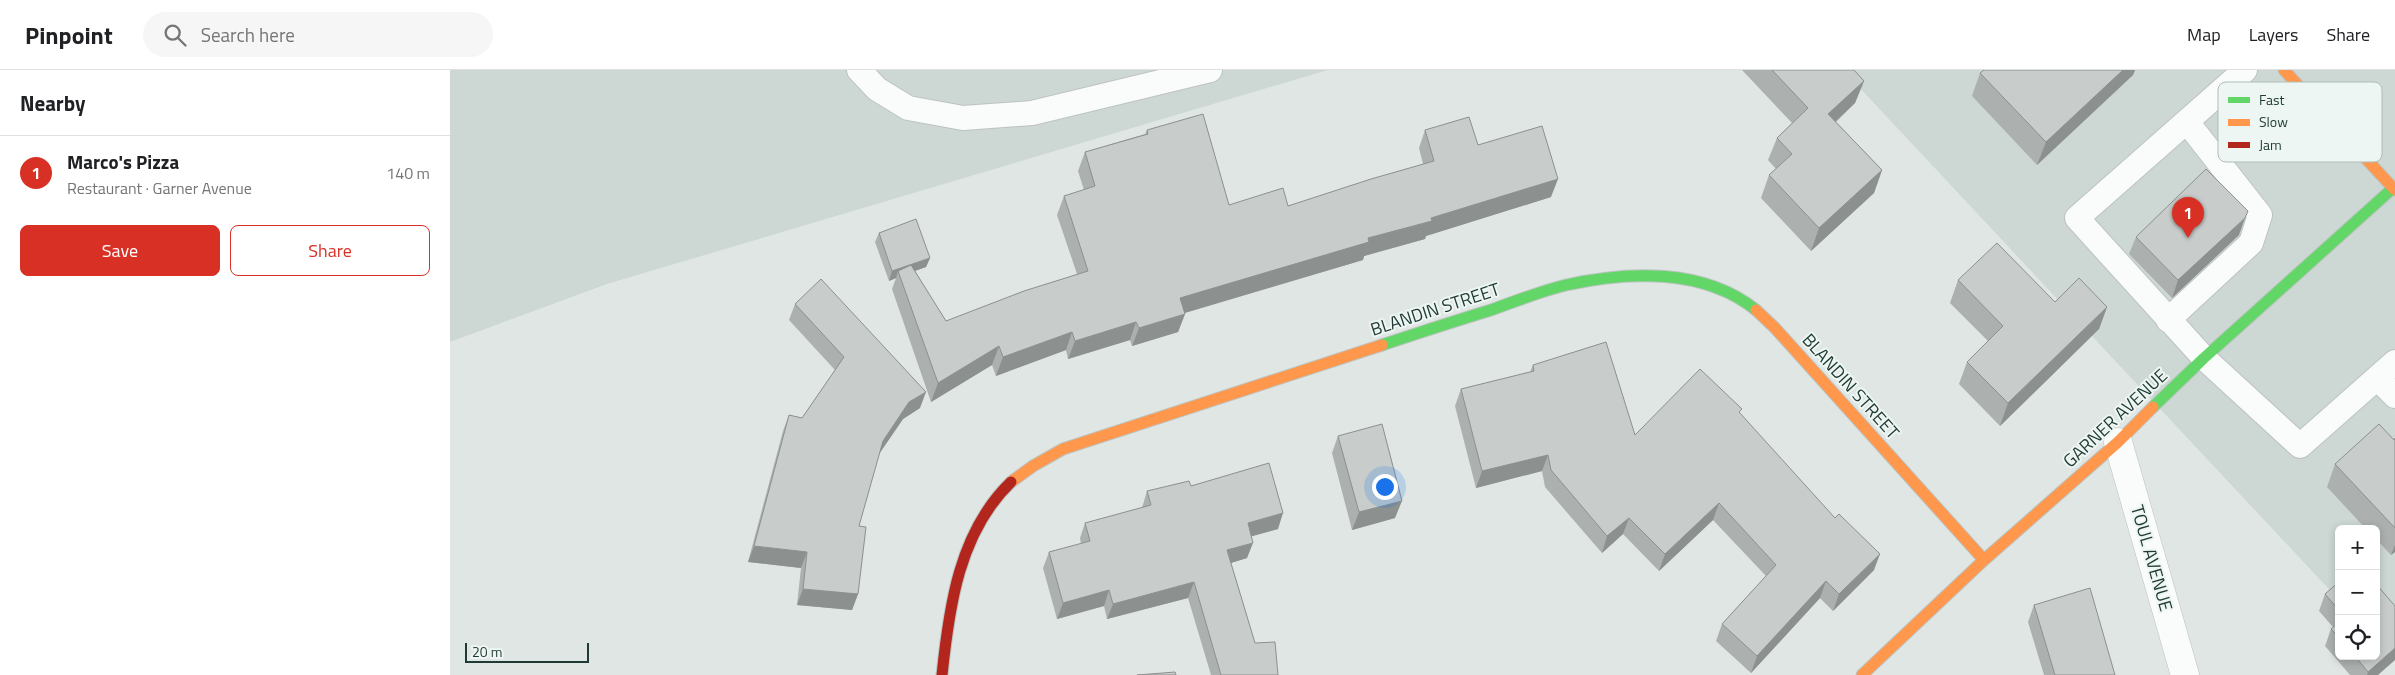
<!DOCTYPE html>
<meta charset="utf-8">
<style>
body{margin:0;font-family:"Titillium Web",sans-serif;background:#f6f6f6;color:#202124}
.controls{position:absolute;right:15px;bottom:15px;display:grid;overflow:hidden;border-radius:8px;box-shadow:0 2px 8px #0003}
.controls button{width:45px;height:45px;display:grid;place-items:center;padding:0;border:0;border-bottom:1px solid #e0e0e0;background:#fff;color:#202124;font:25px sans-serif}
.scale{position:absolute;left:15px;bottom:12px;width:124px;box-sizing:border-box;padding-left:5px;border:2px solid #1f3934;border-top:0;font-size:14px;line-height:18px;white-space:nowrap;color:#1f3934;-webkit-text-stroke:4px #edf6f2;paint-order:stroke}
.you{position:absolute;left:934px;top:416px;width:18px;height:18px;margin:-12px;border:4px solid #fff;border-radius:50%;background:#1a73e8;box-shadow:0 0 0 8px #1a73e833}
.badge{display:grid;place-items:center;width:32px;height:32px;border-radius:50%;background:#d93025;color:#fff;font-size:16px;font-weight:700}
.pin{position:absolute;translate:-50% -41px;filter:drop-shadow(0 1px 2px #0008)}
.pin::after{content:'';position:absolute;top:26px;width:18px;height:15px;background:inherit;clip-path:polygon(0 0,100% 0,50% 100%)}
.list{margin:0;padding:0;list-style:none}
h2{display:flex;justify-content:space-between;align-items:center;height:65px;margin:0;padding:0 20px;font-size:21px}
h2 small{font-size:16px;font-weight:400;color:#757577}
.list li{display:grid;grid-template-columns:32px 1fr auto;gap:15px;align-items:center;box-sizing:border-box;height:75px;padding:0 20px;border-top:1px solid #e0e0e0}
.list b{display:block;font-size:19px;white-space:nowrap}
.list p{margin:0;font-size:16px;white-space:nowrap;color:#757577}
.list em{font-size:16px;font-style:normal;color:#757577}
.actions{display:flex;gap:10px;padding:15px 20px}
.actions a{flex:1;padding:11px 0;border:1px solid #d93025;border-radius:8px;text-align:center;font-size:18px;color:#d93025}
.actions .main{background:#d93025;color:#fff}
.icon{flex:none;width:28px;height:28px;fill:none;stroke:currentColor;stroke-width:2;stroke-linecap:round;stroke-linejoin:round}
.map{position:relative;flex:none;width:1945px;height:605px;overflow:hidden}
header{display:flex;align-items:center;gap:30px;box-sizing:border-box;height:70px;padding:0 25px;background:#fff;border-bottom:1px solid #e0e0e0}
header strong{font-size:24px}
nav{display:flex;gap:28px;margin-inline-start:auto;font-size:18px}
.search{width:350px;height:45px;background:#f6f6f6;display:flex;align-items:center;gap:12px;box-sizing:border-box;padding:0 18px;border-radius:28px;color:#757577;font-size:19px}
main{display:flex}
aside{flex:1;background:#fff}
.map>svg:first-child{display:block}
</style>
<header>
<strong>Pinpoint</strong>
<div class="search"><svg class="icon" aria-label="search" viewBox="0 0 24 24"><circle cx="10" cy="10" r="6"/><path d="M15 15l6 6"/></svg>Search here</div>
<nav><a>Map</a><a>Layers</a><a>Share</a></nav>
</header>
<main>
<aside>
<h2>Nearby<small></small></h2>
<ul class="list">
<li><span class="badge">1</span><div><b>Marco's Pizza</b><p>Restaurant · Garner Avenue</p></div><em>140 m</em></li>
</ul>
<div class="actions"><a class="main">Save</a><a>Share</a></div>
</aside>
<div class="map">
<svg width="1945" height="605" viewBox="0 0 1945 605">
<rect width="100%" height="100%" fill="#e0e6e4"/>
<path fill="#cdd8d4" d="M 0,0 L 878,0 L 157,214 L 0,272 Z
M 1393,0 L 1945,0 L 1945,590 L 1926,570 L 1926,459 L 1889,459 L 1889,530 Z"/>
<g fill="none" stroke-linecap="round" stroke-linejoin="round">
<g stroke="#bdc3c1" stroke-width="26">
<path id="lane" d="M 409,0 L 427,19 L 458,38 L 513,48 L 582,43 L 760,0
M 1795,0 L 1627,148 L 1754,288 L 1850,376 L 1945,292
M 1718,250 L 1801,173 L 1810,145 L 1737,52
M 1927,308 L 1945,326"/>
</g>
<g stroke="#bdc3c1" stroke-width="29">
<path id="street" d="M 1668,372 L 1735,605"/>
</g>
<g stroke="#bcc4c1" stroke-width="13">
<path id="fast" d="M 932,275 C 968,263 1005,251 1041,240 C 1066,231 1091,221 1116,215 C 1178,201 1254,198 1306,240
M 1703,337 L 1754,288 L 1943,118"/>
</g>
<g stroke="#bcc4c1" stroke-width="13">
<path id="slow" d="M 1834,0 L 1945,120
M 1306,240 L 1325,258 L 1534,490
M 561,412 L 583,396 L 613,379 L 932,275
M 1412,605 L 1534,490 L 1668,372 L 1703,337"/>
</g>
<g stroke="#bcc4c1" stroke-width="13">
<path id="jam" d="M 492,605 C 499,537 509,462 561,412"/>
</g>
<use href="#lane" stroke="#fafbfb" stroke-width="24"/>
<use href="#street" stroke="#fafbfb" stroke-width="28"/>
<use href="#fast" stroke="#63d668" stroke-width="11"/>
<use href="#slow" stroke="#ff974d" stroke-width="11"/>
<use href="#jam" stroke="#b3261e" stroke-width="11"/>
</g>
<path fill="#acb0af" d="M 1292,0 L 1404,0 L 1414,11 L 1405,33 L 1386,52 L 1432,100 L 1424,123 L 1361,181 L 1311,128 L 1319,105 L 1326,99 L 1318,90 L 1327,68 L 1342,53 Z
M 1534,0 L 1685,0 L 1683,5 L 1587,95 L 1522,26 L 1530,3 Z
M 697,60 L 779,135 L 838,136 L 973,94 L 969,78 L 975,60 L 1028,75 L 1101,127 L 976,166 L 975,169 L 914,186 L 913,190 L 735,243 L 735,244 L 728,262 L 682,276 L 680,270 L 618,289 L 616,280 L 546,306 L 542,295 L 481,332 L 442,219 L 446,208 L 439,211 L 425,172 L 429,163 L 480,188 L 476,197 L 465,201 L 496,251 L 627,204 L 607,145 L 614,126 L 634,120 L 628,101 L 635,82 L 695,64 Z
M 1789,165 L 1722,228 L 1679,184 L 1686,167 Z
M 1508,210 L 1605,232 L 1657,237 L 1649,259 L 1550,356 L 1509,314 L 1517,292 L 1538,271 L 1500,233 Z
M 345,234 L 470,338 L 453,349 L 429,384 L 409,456 L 408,524 L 402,540 L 347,535 L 351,498 L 298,492 L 333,361 L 339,345 L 352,348 L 385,300 L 339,250 Z
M 1083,295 L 1185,365 L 1290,344 L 1424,500 L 1383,541 L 1370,528 L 1301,603 L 1266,571 L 1272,554 L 1316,506 L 1263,450 L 1209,501 L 1173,464 L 1152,483 L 1095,417 L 1092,401 L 1026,418 L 1005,336 L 1011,319 L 1080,302 Z
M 888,366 L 945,448 L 902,460 L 882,383 Z
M 1945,368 L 1945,482 L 1941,485 L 1926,469 L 1926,459 L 1916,459 L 1877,417 L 1885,394 L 1944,370 Z
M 741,416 L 828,459 L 801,466 L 797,488 L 781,493 L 805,573 L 828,605 L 761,605 L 738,528 L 657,549 L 654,536 L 607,549 L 593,498 L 599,482 L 631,474 L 630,468 L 635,453 L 692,438 L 697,421 Z
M 1889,512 L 1889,586 L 1926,586 L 1928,605 L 1900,605 L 1875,576 L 1881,559 L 1883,557 L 1869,541 L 1875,524 Z
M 1584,535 L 1665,605 L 1594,605 L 1578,552 Z"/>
<path fill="#8c908e" d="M 1673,0 L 1685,0 L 1683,5 L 1587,95 L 1596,72 Z
M 1414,11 L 1405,33 L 1370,66 L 1378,44 Z
M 1432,100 L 1424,123 L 1361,181 L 1369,158 Z
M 1108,109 L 1101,127 L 976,166 L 975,169 L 914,186 L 913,190 L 724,246 L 730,228 L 981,148 Z
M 1795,148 L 1789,165 L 1722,228 L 1728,210 Z
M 480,188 L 476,197 L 450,206 L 448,201 L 446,208 L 439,211 L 442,201 Z
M 1657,237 L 1649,259 L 1550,356 L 1558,333 Z
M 735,244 L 728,262 L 682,276 L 689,258 Z
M 686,252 L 680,270 L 618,289 L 625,271 Z
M 622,262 L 616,280 L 546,306 L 553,287 Z
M 549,276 L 542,295 L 481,332 L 488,313 Z
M 476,322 L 470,338 L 453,349 L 427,387 L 433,371 L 459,332 Z
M 1098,385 L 1092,401 L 1026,418 L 1032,401 Z
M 952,431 L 945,448 L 902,460 L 909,442 Z
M 1269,433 L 1263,450 L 1209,501 L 1215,484 Z
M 833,443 L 828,459 L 792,469 L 798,453 Z
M 1179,448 L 1173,464 L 1152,483 L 1157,466 Z
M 803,473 L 797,488 L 771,496 L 777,480 Z
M 1945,475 L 1945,482 L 1941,485 Z
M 304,476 L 357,482 L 351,498 L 298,492 Z
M 1430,484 L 1424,500 L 1383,541 L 1389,524 Z
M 1376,511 L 1370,528 L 1301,603 L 1307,586 Z
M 744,512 L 738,528 L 657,549 L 663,534 Z
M 353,519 L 408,524 L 402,540 L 347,535 Z
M 659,520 L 654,536 L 607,549 L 613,533 Z
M 1945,578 L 1945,590 L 1928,605 L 1917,605 L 1918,602 Z"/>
<path fill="#c8cdcb" stroke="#8c908e" d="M 1322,0 L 1404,0 L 1414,11 L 1378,44 L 1432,100 L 1369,158 L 1319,105 L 1342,84 L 1327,68 L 1358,38 Z
M 1534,0 L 1673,0 L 1596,72 L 1530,3 Z
M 753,44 L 779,135 L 833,118 L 838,136 L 921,109 L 984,91 L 975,60 L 1019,47 L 1028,75 L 1092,56 L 1108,109 L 981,148 L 982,151 L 918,168 L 919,172 L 730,228 L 735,244 L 689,258 L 686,252 L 625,271 L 622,262 L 553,287 L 549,276 L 488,313 L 448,201 L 461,195 L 496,251 L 574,221 L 638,201 L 614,126 L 645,116 L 635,82 L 698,64 L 697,60 Z
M 1756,99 L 1798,141 L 1795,148 L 1728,210 L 1686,167 Z
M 466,149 L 480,188 L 442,201 L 429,163 Z
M 1547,173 L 1605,232 L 1629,208 L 1657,237 L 1558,333 L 1517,292 L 1553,256 L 1508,210 Z
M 371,209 L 476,322 L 459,332 L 433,371 L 409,456 L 416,457 L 408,524 L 353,519 L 357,482 L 304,476 L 339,345 L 352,348 L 394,287 L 345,234 Z
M 1156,272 L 1185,365 L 1250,299 L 1292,339 L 1289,342 L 1385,448 L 1389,444 L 1430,484 L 1389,524 L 1376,511 L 1307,586 L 1272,554 L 1326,495 L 1269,433 L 1215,484 L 1179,448 L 1157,466 L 1101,400 L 1098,385 L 1032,401 L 1011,319 L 1084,301 L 1083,295 Z
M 932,354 L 952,431 L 909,442 L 888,366 Z
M 1929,354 L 1944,370 L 1945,368 L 1945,458 L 1885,394 Z
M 819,393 L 833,443 L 798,453 L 803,473 L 777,480 L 805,573 L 825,572 L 828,605 L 771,605 L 744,512 L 663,534 L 659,520 L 613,533 L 599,482 L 640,471 L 635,453 L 701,435 L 697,421 L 739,411 L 741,416 Z
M 1889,512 L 1889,540 L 1875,524 Z
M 1926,514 L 1945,536 L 1945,578 L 1918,602 L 1905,586 L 1926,586 Z
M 1640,518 L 1665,605 L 1605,605 L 1584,535 Z
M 1889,552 L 1889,568 L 1881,559 Z
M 725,602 L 726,605 L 687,605 Z"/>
<g text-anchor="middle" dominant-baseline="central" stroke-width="4" stroke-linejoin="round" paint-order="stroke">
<g font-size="18" fill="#1f3934" stroke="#edf6f2">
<text transform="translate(985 239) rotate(-18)">BLANDIN STREET</text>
<text transform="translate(1401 316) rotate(48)">BLANDIN STREET</text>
<text transform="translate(1665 348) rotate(-43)">GARNER AVENUE</text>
<text transform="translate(1702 488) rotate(74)">TOUL AVENUE</text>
</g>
</g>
<rect x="1768" y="12" width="164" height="80" rx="8" fill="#edf6f2" stroke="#afbdb9" stroke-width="1"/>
<rect x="1778" y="27" width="22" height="6" fill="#63d668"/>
<rect x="1778" y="49" width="22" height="7" fill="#ff974d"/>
<rect x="1778" y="72" width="22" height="6" fill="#b3261e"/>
<g font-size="14" fill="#1f3934">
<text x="1809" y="35">Fast</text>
<text x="1809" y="57">Slow</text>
<text x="1809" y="80">Jam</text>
</g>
</svg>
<div class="controls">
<button>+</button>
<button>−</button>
<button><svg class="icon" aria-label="locate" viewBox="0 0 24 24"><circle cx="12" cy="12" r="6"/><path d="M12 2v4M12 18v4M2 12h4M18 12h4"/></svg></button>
</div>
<div class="scale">20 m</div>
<div class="you"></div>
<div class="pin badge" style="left:1738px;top:168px">1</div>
</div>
</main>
